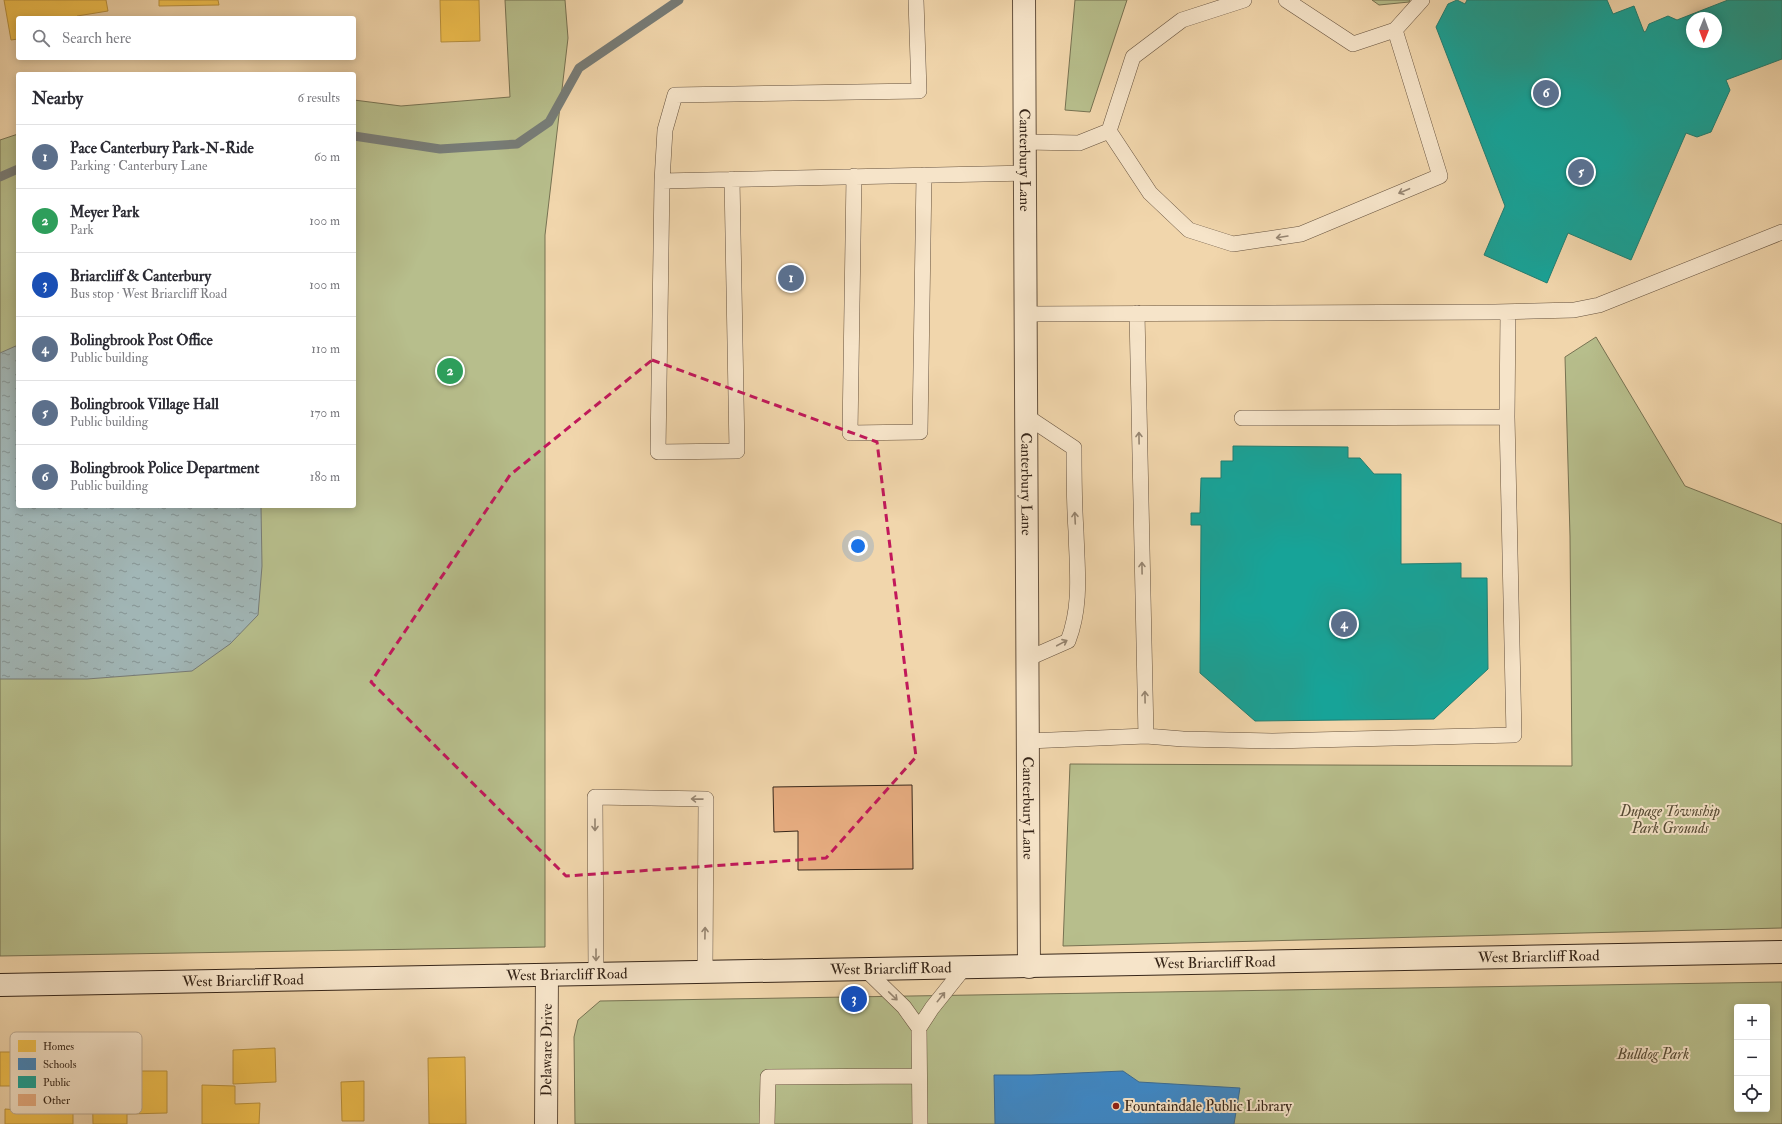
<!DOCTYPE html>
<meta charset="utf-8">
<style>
body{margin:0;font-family:"IM FELL Double Pica",serif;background:#f2f2f3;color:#2b2b33}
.controls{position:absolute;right:12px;bottom:12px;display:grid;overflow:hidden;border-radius:4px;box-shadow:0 2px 10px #0003}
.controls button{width:36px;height:36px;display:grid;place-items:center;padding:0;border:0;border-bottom:1px solid #e1e1e2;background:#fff;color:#2b2b33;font:20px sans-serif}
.compass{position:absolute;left:1686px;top:12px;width:36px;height:36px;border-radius:50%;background:#fff;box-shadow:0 2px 10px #0003;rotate:181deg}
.you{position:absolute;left:858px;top:546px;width:14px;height:14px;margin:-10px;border:3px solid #fff;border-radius:50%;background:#1a73e8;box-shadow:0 0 0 6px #1a73e833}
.badge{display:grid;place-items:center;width:26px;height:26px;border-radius:50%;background:#8f2418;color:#fff;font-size:13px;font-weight:700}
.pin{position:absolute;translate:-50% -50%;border:2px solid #fff;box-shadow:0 1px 4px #0006}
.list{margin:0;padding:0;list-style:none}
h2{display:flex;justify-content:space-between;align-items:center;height:52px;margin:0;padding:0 16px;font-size:17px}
h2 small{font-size:13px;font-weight:400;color:#7c7c81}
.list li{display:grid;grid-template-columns:26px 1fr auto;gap:12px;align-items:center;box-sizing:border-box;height:64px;padding:0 16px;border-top:1px solid #e1e1e2}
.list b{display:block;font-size:15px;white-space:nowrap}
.list p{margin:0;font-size:13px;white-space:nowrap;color:#7c7c81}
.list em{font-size:13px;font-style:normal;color:#7c7c81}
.icon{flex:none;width:22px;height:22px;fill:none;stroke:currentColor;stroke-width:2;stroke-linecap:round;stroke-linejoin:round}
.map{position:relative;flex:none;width:1782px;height:1124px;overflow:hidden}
.search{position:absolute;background:#fff;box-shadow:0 2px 10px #0003;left:16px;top:16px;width:340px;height:44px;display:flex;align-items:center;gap:10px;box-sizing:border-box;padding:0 14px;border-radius:4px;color:#7c7c81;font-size:15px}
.panel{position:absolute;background:#fff;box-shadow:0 2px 10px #0003;left:16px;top:72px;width:340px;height:436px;border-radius:4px}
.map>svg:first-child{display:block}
</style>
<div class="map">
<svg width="1782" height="1124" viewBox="0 0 1782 1124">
<defs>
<pattern id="water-ripples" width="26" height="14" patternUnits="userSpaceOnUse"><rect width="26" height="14" fill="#a1b6b6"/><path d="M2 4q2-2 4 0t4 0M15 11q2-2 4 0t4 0" fill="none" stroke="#849493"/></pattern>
</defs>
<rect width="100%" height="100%" fill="#f1d6ac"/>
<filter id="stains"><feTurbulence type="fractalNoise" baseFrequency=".005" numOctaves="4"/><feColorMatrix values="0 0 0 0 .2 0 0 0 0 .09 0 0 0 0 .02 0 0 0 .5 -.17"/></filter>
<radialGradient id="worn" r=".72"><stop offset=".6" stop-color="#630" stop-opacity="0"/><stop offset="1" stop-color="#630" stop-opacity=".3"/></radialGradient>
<path fill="#b7be8c" stroke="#777252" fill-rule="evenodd" d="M 505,0 L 565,0 L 568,38 L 545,235 L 545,947 L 0,956 L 0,140 L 18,134 L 18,506 L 354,506 L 354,100 L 401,106 L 510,97 Z
M 1075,0 L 1127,0 L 1090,112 L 1065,110 Z
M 1372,0 L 1410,0 L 1409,2 L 1379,5 Z
M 1596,337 L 1685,486 L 1782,524 L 1782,928 L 1063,946 L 1070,764 L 1572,766 L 1570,536 L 1565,357 Z
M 1782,982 L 1782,1124 L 575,1124 L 574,1037 L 578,1020 L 600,1001 ZM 1737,1007 L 1767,1007 L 1767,1109 L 1737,1109 Z"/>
<path fill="url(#water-ripples)" stroke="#777c77" d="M 18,345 L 18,506 L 261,506 L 262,566 L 258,615 L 230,644 L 192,671 L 87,679 L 0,679 L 0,353 Z"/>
<path fill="#f2c14e" stroke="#ba923e" d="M 4,0 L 106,0 L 108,11 L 77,16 L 78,18 L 18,18 L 18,39 L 11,40 Z
M 159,0 L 218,0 L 219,5 L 159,6 Z
M 440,0 L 479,0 L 480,41 L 441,42 Z
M 275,1048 L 276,1082 L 233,1084 L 233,1050 Z
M 0,1052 L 34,1052 L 34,1086 L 0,1086 Z
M 465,1057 L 466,1124 L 429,1124 L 428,1058 Z
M 92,1071 L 167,1071 L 167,1113 L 127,1114 L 127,1124 L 93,1124 Z
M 364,1081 L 364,1121 L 342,1121 L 341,1082 Z
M 202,1085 L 235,1086 L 235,1104 L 260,1103 L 259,1124 L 202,1124 Z
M 19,1087 L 47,1088 L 47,1110 L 73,1109 L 73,1124 L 5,1124 L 5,1109 L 19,1110 Z"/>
<path fill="#3f88c5" stroke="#3d6b91" d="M 1123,1071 L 1139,1082 L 1240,1088 L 1234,1124 L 995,1124 L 994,1075 L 1031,1075 Z"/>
<path fill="#17a398" stroke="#217e72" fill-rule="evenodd" d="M 1457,0 L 1465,4 L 1467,0 L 1607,0 L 1613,14 L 1634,6 L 1644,32 L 1646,31 L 1649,24 L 1668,16 L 1677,20 L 1728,0 L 1782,0 L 1782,59 L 1726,80 L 1730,90 L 1711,132 L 1697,137 L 1686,133 L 1631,260 L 1568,233 L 1547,283 L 1484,255 L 1505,206 L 1436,27 L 1448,4 ZM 1692,18 L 1716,18 L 1716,42 L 1692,42 Z
M 1233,446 L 1348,447 L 1348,458 L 1360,458 L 1374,474 L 1401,474 L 1401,564 L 1461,563 L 1461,578 L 1487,578 L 1488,669 L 1434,719 L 1255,721 L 1200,673 L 1201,525 L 1191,525 L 1191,513 L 1200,513 L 1201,478 L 1221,478 L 1221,461 L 1233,461 Z"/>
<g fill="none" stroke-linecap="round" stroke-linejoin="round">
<path stroke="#777c77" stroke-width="9" d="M 354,136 L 440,149 L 517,144 L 549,122 L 579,68 L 679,0
M 0,177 L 18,169"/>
</g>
<path fill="#e7ad81" stroke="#372619" d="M 912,785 L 913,869 L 798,870 L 798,831 L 774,832 L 773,787 Z"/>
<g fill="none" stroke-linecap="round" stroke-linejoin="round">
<g stroke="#66523e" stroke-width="16">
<path id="lane" d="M 1286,0 L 1353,44 L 1395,30 L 1422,0
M 1109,131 L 1150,193 L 1189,230 L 1233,244 L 1301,234 L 1440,176 L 1395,30
M 1025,142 L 1079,143 L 1109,131 L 1133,57 L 1182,20 L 1244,0
M 854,176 L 850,433 L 920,432 L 924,175
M 732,179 L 737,451 L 658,452 L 662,181 L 1025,173
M 662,181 L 665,130 L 675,95 L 919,91 L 916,0
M 1137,313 L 1146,736
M 1026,314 L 1495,312 L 1574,310 L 1599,305 L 1782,232
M 1026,416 L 1074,448 C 1074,475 1074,503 1076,531 C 1077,569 1082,605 1068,641 L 1027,659
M 1242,418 L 1507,417
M 1028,741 L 1146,736 L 1183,739 L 1273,741 L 1514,735 L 1507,417 L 1508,312
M 865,969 L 904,1007 L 919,1028
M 596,975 L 595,797 L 706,799 L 705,972
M 767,1124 L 768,1077 L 919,1076
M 920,1124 L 919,1028 L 932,1008 L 964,968"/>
</g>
<g stroke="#66523e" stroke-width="24">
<g id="street">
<path id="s1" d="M 1024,0 L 1029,967"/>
<path id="s2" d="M 546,1124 L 547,975"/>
</g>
</g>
<g stroke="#372619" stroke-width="24">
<g id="secondary">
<path id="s3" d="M 0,985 L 1782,952"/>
</g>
</g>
<use href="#lane" stroke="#f6e4c9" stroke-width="15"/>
<use href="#street" stroke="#f6e4c9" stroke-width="22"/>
<use href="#secondary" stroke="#f6e4c9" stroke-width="22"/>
</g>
<defs><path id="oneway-shaft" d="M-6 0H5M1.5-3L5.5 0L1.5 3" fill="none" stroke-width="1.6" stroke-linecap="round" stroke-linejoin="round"/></defs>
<g stroke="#968571">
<use href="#oneway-shaft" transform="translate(1404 191) rotate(157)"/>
<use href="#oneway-shaft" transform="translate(1282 237) rotate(171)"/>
<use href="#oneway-shaft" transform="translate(1139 438) rotate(-91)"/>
<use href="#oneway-shaft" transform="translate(1075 518) rotate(-93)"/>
<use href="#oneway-shaft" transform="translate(1142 568) rotate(-91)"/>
<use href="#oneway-shaft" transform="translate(1062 643) rotate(-28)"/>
<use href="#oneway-shaft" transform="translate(1145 697) rotate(-91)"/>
<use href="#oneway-shaft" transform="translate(697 799) rotate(-179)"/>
<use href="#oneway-shaft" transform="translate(595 825) rotate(90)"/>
<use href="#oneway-shaft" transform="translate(705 933) rotate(-89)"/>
<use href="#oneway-shaft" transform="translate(596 955) rotate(90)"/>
<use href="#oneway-shaft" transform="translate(893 996) rotate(44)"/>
<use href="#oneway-shaft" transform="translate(941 997) rotate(-51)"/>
</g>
<path fill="none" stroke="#c2185b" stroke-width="3" stroke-dasharray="8 5" stroke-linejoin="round" d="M 652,360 L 877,442 L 916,757 L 826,858 L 566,876 L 371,682 L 510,475 Z"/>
<circle fill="#8f2418" stroke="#f6e4c9" stroke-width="1.5" cx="1116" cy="1106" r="4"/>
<g text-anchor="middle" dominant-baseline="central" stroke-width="4" stroke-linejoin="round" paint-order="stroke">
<g font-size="15" fill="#372619" stroke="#f6e4c9">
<text stroke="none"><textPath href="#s1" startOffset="160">Canterbury Lane</textPath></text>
<text stroke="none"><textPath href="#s1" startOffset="484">Canterbury Lane</textPath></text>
<text stroke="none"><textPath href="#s1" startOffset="808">Canterbury Lane</textPath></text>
<text stroke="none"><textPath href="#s3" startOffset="1539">West Briarcliff Road</textPath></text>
<text stroke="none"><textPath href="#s3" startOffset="1215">West Briarcliff Road</textPath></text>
<text stroke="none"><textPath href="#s3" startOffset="891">West Briarcliff Road</textPath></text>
<text stroke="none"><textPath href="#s3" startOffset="567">West Briarcliff Road</textPath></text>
<text stroke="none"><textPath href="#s3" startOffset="243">West Briarcliff Road</textPath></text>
<text stroke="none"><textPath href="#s2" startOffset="74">Delaware Drive</textPath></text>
</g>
<g font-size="15" font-style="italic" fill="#574c36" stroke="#f6e4c9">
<text x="1670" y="811">Dupage Township<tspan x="1670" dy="17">Park Grounds</tspan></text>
<text x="1653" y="1054">Bulldog Park</text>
</g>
<g font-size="15" fill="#372619" stroke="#f6e4c9" text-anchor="start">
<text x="1124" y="1106">Fountaindale Public Library</text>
</g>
</g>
<rect x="10" y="1032" width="132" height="82" rx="6" fill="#f6e4c9" stroke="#bdab94" stroke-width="1"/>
<rect x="18" y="1040" width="18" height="12" fill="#f2c14e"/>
<rect x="18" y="1058" width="18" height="12" fill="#3f88c5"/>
<rect x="18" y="1076" width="18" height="12" fill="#17a398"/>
<rect x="18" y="1094" width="18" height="12" fill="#e7ad81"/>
<g font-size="11" fill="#372619">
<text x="43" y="1050">Homes</text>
<text x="43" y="1068">Schools</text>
<text x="43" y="1086">Public</text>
<text x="43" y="1104">Other</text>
</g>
<rect width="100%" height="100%" filter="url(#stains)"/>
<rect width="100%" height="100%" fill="url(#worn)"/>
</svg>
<div class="controls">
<button>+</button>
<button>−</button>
<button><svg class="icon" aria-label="locate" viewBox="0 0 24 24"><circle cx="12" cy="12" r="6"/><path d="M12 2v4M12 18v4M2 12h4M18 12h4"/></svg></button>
</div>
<svg class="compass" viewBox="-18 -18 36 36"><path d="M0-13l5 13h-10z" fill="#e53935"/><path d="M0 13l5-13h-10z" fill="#7c7c81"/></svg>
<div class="you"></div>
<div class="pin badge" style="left:791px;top:278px;background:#5c6f8a">1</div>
<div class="pin badge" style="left:450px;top:371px;background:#2e9e5b">2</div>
<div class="pin badge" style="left:854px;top:999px;background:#1a4fb4">3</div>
<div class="pin badge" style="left:1344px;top:624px;background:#5c6f8a">4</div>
<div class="pin badge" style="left:1581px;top:172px;background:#5c6f8a">5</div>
<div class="pin badge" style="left:1546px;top:93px;background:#5c6f8a">6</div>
<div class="search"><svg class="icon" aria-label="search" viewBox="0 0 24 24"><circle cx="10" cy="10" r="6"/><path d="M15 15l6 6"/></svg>Search here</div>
<section class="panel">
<h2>Nearby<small>6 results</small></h2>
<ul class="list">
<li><span class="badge" style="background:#5c6f8a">1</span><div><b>Pace Canterbury Park-N-Ride</b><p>Parking · Canterbury Lane</p></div><em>60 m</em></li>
<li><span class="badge" style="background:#2e9e5b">2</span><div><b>Meyer Park</b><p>Park</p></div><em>100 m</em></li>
<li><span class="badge" style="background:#1a4fb4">3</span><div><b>Briarcliff &amp; Canterbury</b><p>Bus stop · West Briarcliff Road</p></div><em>100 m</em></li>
<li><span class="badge" style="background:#5c6f8a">4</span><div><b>Bolingbrook Post Office</b><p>Public building</p></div><em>110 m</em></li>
<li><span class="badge" style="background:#5c6f8a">5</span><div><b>Bolingbrook Village Hall</b><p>Public building</p></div><em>170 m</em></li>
<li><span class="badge" style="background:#5c6f8a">6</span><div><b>Bolingbrook Police Department</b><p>Public building</p></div><em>180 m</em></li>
</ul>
</section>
</div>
